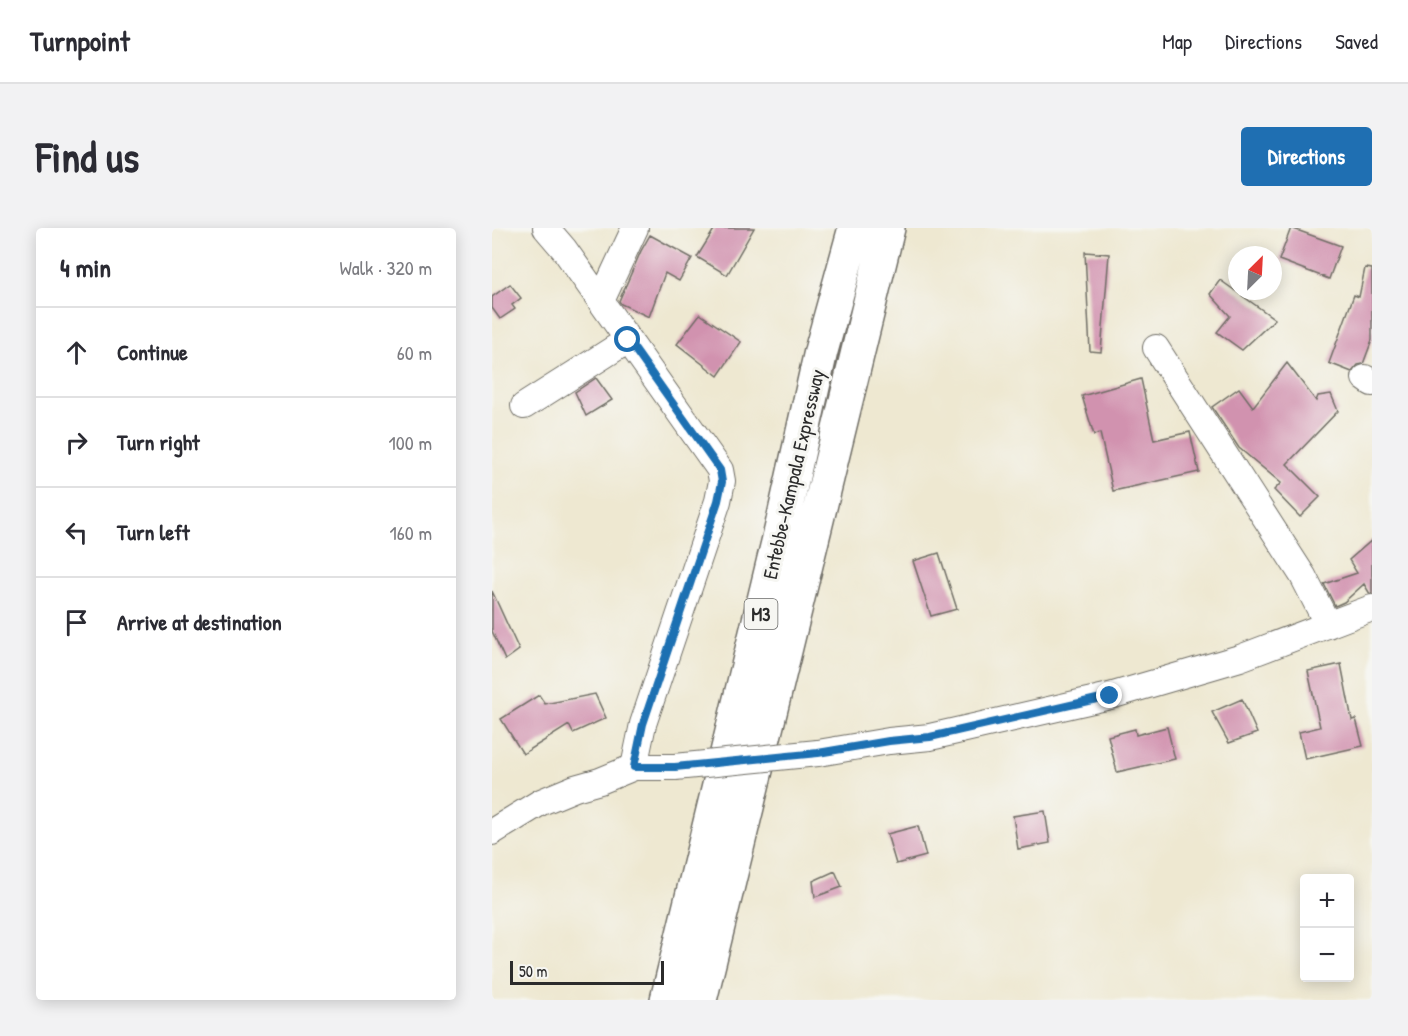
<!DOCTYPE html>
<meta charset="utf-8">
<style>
body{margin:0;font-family:"Patrick Hand",sans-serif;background:#f2f2f3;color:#2b2b33}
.controls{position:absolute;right:18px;bottom:18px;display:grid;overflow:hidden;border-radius:6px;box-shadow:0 3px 15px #0003}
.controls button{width:54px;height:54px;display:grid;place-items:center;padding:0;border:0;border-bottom:2px solid #e1e1e2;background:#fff;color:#2b2b33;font:30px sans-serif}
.compass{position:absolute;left:736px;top:18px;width:54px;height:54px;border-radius:50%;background:#fff;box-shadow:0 3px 15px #0003;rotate:24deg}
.scale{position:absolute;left:18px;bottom:15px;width:154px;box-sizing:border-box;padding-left:6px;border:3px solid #2b2b2b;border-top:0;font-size:16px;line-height:21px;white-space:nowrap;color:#2b2b2b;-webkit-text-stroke:4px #f6f6f2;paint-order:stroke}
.stop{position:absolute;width:18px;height:18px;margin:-14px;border:4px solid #1f6fb2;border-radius:50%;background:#fff}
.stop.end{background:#1f6fb2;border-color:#fff;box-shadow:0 2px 6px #0008}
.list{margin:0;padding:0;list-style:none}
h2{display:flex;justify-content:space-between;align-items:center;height:78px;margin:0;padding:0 24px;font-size:26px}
h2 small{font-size:20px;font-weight:400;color:#7c7c81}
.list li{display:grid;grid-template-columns:39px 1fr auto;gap:18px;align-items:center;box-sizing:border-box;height:90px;padding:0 24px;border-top:2px solid #e1e1e2}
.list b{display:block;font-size:22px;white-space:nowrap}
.list em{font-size:20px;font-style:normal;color:#7c7c81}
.icon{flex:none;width:33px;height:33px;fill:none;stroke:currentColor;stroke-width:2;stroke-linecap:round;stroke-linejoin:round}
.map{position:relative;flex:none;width:880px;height:772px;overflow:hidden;border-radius:6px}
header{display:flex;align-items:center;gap:36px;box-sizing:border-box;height:84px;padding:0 30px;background:#fff;border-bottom:2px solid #e1e1e2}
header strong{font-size:28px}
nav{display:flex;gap:33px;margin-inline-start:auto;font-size:21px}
.intro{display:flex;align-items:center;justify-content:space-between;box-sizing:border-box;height:144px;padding:0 36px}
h1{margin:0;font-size:42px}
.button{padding:15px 27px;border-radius:6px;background:#1f6fb2;color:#fff;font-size:21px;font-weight:700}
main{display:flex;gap:36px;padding:0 36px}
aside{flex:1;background:#fff;border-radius:6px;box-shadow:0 3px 15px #0003}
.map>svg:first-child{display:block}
</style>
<header>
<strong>Turnpoint</strong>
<nav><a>Map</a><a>Directions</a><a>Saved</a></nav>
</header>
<div class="intro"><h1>Find us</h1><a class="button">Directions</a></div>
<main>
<aside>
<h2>4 min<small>Walk · 320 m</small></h2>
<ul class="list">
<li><svg class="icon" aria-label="ahead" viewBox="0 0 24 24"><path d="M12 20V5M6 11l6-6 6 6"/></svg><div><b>Continue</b></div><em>60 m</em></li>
<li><svg class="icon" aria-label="right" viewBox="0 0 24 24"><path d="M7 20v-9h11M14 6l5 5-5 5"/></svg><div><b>Turn right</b></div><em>100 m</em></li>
<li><svg class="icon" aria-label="left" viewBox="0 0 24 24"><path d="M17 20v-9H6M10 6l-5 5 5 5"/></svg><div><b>Turn left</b></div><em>160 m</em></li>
<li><svg class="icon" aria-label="arrive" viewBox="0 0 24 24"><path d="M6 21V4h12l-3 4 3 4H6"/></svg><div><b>Arrive at destination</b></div></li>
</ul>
</aside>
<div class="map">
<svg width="880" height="772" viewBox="0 0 880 772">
<rect width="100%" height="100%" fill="#f6f6f2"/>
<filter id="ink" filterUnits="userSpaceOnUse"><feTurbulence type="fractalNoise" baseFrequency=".0167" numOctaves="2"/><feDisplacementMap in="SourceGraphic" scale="12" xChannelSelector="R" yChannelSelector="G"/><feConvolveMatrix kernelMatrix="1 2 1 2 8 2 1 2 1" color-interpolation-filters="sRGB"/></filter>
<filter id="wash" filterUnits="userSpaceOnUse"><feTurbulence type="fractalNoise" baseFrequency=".008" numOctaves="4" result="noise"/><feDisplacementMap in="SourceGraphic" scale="24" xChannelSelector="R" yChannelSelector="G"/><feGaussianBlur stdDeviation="1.35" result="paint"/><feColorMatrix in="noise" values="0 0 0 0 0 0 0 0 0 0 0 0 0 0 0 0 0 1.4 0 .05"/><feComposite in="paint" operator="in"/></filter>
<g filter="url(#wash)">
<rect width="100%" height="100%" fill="#eee8d1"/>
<g id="blocks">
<path fill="#d192af" d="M 223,0 L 262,0 L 235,47 L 205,29 Z
M 799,0 L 849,18 L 837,51 L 787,32 Z
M 158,7 L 200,30 L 187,53 L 173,45 L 157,89 L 129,76 L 127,73 L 149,23 Z
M 593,24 L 617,26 L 609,124 L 598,123 Z
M 873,40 L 880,41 L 880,112 L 871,136 L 866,137 L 860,144 L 837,135 L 862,67 L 867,69 Z
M 728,52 L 783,91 L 750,122 L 725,104 L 738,88 L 718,66 Z
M 18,56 L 29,70 L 20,77 L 23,81 L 8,91 L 0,80 L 0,69 Z
M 208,86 L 249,114 L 226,148 L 185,116 Z
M 795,135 L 824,173 L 826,168 L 839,166 L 846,183 L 795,236 L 828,269 L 808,289 L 782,262 L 789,255 L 747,220 L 720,179 L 747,160 L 761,179 Z
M 104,150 L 120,172 L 94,188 L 83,164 Z
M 649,151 L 662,212 L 698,204 L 707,244 L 621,263 L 608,205 L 602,207 L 590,168 Z
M 880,312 L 880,365 L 878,366 L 872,356 L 852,374 L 843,378 L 832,356 L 865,345 L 857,332 Z
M 447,325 L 465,381 L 439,388 L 421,333 Z
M 0,363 L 27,422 L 13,432 L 0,403 Z
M 849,436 L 860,492 L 864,491 L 871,518 L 813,531 L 807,504 L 828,499 L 816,443 Z
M 103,466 L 114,490 L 81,505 L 77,497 L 31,526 L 9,491 L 47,467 L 53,476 Z
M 750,471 L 765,505 L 737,515 L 720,484 Z
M 675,499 L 683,531 L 625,544 L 616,508 L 643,501 L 644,507 Z
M 553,583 L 558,615 L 526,621 L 521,588 Z
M 426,598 L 434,628 L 404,636 L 395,606 Z
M 343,643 L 350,659 L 323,669 L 321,653 Z"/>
</g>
</g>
<g filter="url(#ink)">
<use href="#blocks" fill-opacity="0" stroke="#6f6d65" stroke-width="1.5"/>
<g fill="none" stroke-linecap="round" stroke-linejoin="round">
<g stroke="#6f6d65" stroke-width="28">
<path id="minor" d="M 109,73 L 143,0
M 664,120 L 811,348 L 836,397
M 873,150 L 880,155
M 32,178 L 136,112
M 326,525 L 397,513 L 438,509 L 618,468 L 748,430 L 880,380
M 142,539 L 183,539
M 0,604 L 49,574 L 83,560 L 108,553 L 142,539 L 151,496 L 226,273 L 230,253 L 228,242 L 72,21 L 54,0"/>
</g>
<g stroke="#6f6d65" stroke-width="36">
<path id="highway" d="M 175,772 L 289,302 L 329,123 L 363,0
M 208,772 L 396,0"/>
</g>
<use href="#minor" stroke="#fff" stroke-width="26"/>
<use href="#highway" stroke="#fff" stroke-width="33"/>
<g stroke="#6f6d65" stroke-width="28" stroke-linecap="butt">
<path id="minor-bridge" d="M 183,539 L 326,525"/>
</g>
<use href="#minor-bridge" stroke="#fff" stroke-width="26"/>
</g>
</g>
<g fill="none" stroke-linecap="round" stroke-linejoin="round" filter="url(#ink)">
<path stroke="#1f6fb2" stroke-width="8" d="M 136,112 L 228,242 L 230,254 L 226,273 L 151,496 L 142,539 L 183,539 L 326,525 L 397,513 L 438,509 L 618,468"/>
</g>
<g text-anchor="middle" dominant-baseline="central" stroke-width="6" stroke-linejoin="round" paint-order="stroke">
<rect fill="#f6f6f2" stroke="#686867" stroke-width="1.5" x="252.5" y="371" width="33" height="30" rx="4.5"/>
<g font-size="18" font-weight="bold" fill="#2b2b2b">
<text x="269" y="386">M3</text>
</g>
<g font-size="20" fill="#2b2b2b" stroke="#f6f6f2">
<text transform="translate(301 246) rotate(-77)">Entebbe–Kampala Expressway</text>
</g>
</g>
</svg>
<div class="controls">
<button>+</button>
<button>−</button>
</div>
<svg class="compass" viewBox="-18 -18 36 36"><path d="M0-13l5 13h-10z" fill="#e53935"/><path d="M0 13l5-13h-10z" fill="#7c7c81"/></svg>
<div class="scale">50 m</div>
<div class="stop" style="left:136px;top:112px"></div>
<div class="stop end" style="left:618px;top:468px"></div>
</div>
</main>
